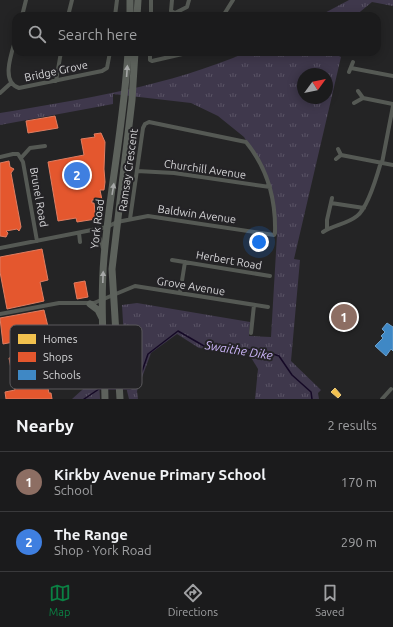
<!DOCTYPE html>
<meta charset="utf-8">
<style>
body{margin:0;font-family:Ubuntu,sans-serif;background:#242425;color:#f1f3f6}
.compass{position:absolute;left:297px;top:68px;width:36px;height:36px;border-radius:50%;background:#1b1b1c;box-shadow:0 2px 10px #0003;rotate:57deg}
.you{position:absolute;left:259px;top:242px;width:14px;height:14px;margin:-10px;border:3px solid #fff;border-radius:50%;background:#1a73e8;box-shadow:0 0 0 6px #1a73e833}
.badge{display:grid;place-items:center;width:26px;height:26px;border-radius:50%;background:#0b8043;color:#fff;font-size:13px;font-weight:700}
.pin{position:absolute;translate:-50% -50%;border:2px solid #fff;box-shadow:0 1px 4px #0006}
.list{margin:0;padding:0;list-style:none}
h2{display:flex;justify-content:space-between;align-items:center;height:52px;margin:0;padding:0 16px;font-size:17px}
h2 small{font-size:13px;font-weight:400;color:#a0a1a3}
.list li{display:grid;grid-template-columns:26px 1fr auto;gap:12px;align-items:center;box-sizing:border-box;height:60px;padding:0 16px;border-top:1px solid #39393b}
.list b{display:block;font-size:15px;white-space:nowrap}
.list p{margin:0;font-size:13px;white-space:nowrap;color:#a0a1a3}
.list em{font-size:13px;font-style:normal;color:#a0a1a3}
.icon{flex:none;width:22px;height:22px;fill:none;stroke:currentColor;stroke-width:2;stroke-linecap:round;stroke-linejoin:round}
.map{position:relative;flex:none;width:393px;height:399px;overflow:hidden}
.search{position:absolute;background:#1b1b1c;box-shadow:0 2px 10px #0003;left:12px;right:12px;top:12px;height:44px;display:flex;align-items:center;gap:10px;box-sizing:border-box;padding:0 14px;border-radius:12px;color:#a0a1a3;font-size:15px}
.sheet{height:172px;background:#1b1b1c}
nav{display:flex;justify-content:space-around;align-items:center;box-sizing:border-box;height:56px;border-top:1px solid #39393b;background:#1b1b1c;font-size:11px;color:#a0a1a3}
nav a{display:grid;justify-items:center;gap:2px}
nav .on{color:#0b8043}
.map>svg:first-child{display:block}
</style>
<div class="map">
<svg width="393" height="399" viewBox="0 0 393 399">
<defs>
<pattern id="park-tufts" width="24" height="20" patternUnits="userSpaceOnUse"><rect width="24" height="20" fill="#3f384c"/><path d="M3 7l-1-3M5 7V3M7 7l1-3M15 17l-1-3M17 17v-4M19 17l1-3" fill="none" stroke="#5a5465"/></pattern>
</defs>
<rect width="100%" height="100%" fill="#242425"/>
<path fill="url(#park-tufts)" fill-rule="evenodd" d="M 349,0 L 393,0 L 393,6 L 372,2 L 355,16 L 319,16 Z
M 247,52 L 330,52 L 341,57 L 294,259 L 300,260 L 291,361 L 321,390 L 318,393 L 319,399 L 255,399 L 258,369 L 249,354 L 199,348 L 177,334 L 151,353 L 137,391 L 138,399 L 129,399 L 127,391 L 122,305 L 137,303 L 250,322 L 249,336 L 271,337 L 277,235 L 270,187 L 267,177 L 244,137 L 218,116 L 191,103 L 113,94 L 113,104 L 0,125 L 0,113 C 84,99 169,86 247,52 ZM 303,74 L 327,74 L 327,98 L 303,98 Z
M 99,379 L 100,399 L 72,399 L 92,381 Z"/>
<path fill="#f2c14e" stroke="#eac878" d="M 335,388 L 341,395 L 338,398 L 331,392 Z"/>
<path fill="#e4572e" stroke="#e07d61" d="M 55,116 L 58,128 L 28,133 L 26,121 Z
M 101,133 L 105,142 L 104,169 L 105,182 L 104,190 L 100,190 L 102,200 L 92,200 L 92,203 L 94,203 L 96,219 L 77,222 L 76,218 L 58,221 L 48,162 L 84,155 L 81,139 L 95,137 L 94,134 Z
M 9,161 L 10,167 L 14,169 L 11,173 L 21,227 L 19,231 L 17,229 L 6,231 L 8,233 L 6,237 L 0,236 L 0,163 Z
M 42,249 L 48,280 L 40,282 L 44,301 L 7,309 L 0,272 L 0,257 Z
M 85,281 L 88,297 L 77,299 L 74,283 Z
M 44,310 L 50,335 L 3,344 L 0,318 Z
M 42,353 L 47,374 L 45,375 L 49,393 L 51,393 L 52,399 L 6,399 L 5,392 L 15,390 L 9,358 Z"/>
<path fill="#3f88c5" stroke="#6da0cb" d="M 387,323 L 393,327 L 393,351 L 391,349 L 386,356 L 375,346 L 383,338 L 381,336 L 385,332 L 382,329 Z"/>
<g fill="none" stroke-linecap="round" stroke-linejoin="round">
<path stroke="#150926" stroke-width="1.5" d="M 107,389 L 117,389
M 121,389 L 130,389 L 137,386 L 148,354 L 178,331 L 204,346 L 254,350 L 261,354 L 270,353 L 279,356 L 292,375 L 311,392 L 312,399
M 84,399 L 99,389 L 103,389"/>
<path stroke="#555954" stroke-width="4" d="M 172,0 L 171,11 L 175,13 L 187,7 L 189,0
M 22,16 L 26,0
M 68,16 L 72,0
M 115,16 L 117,0
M 151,16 L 151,0
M 223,16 L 233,0
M 16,38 C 12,52 0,82 19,88 L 102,71 L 107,68 L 110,52
M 150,52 L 150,60 L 152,61 L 191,52
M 351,68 L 393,76
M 349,72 L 353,62
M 56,81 L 61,52
M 0,93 L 11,83
M 363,98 L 393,104
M 354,103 L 363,98 L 358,91
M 341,155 L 393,165
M 0,157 L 13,154 L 18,154 L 23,162 L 37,241
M 21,158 L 30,148 L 45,146
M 336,159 L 341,155 L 338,149
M 382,163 L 393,106
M 137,171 L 174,173 L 270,187
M 331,203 L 364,208
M 327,229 L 327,220 L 332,198
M 92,230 L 99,237 L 103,248
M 323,232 C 334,225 347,224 357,216 C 368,208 377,176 381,162
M 79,233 L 80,242
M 0,248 L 107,227 L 117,222 L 148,216 L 274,235 L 275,233 C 276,199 268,169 246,142 L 149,122 L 145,124 L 143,128 L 130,219
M 172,260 L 270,276
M 180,293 L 185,262
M 0,314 L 59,303 L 94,303 L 135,286 L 268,307
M 251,333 L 254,305
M 382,399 L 391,389"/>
<path stroke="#5d625c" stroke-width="7" d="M 130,16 L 130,0
M 137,16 L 138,0
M 90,304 L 98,310 L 102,318
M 105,399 C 104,352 100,304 104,257 C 110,188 124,121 128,52
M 120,399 L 112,269 L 132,100 L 135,52"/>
</g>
<defs><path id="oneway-solid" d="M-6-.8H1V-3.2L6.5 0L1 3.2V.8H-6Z"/></defs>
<g fill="#a6a8a7">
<use href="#oneway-solid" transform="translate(127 71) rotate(-86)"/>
<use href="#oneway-solid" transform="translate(113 189) rotate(-81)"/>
<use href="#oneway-solid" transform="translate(103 277) rotate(-88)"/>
</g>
<g text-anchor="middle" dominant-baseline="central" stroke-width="4" stroke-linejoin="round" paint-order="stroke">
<g font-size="11" fill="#d7d7d9" stroke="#242326">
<text transform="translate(56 71) rotate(-12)">Bridge Grove</text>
<text transform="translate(205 169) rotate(8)">Churchill Avenue</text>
<text transform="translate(128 170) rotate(-82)">Ramsay Crescent</text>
<text transform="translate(39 197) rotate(80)">Brunel Road</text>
<text transform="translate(197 214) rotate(8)">Baldwin Avenue</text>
<text transform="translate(97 224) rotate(-83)">York Road</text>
<text transform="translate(229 260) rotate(10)">Herbert Road</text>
<text transform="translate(191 286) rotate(9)">Grove Avenue</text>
</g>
<g font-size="12" font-style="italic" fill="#cbb5f8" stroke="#242326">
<text transform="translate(239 350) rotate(9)">Swaithe Dike</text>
</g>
</g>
<rect x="10" y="325" width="132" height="64" rx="6" fill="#242326" stroke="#5a595c" stroke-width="1"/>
<rect x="18" y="334" width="18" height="10" fill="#f2c14e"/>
<rect x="18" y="352" width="18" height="10" fill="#e4572e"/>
<rect x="18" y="370" width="18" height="10" fill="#3f88c5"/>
<g font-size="11" fill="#d7d7d9">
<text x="43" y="343">Homes</text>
<text x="43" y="361">Shops</text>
<text x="43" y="379">Schools</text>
</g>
</svg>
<svg class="compass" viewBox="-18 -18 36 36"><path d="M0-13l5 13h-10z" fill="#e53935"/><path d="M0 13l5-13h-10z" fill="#a0a1a3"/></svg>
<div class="you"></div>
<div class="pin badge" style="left:344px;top:317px;background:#8d6e63">1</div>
<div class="pin badge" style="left:77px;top:175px;background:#3f7fe0">2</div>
<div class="search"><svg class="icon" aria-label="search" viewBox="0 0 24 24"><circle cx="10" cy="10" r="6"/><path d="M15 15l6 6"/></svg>Search here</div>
</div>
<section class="sheet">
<h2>Nearby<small>2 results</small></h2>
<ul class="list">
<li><span class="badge" style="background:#8d6e63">1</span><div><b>Kirkby Avenue Primary School</b><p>School</p></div><em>170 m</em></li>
<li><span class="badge" style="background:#3f7fe0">2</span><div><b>The Range</b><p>Shop · York Road</p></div><em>290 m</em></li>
</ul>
</section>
<nav>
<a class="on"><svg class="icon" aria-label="map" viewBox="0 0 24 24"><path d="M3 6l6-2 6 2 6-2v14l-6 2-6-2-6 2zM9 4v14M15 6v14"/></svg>Map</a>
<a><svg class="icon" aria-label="directions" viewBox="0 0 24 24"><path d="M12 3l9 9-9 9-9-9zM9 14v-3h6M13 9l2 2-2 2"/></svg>Directions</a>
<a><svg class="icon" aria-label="saved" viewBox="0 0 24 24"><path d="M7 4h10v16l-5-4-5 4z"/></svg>Saved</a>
</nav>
